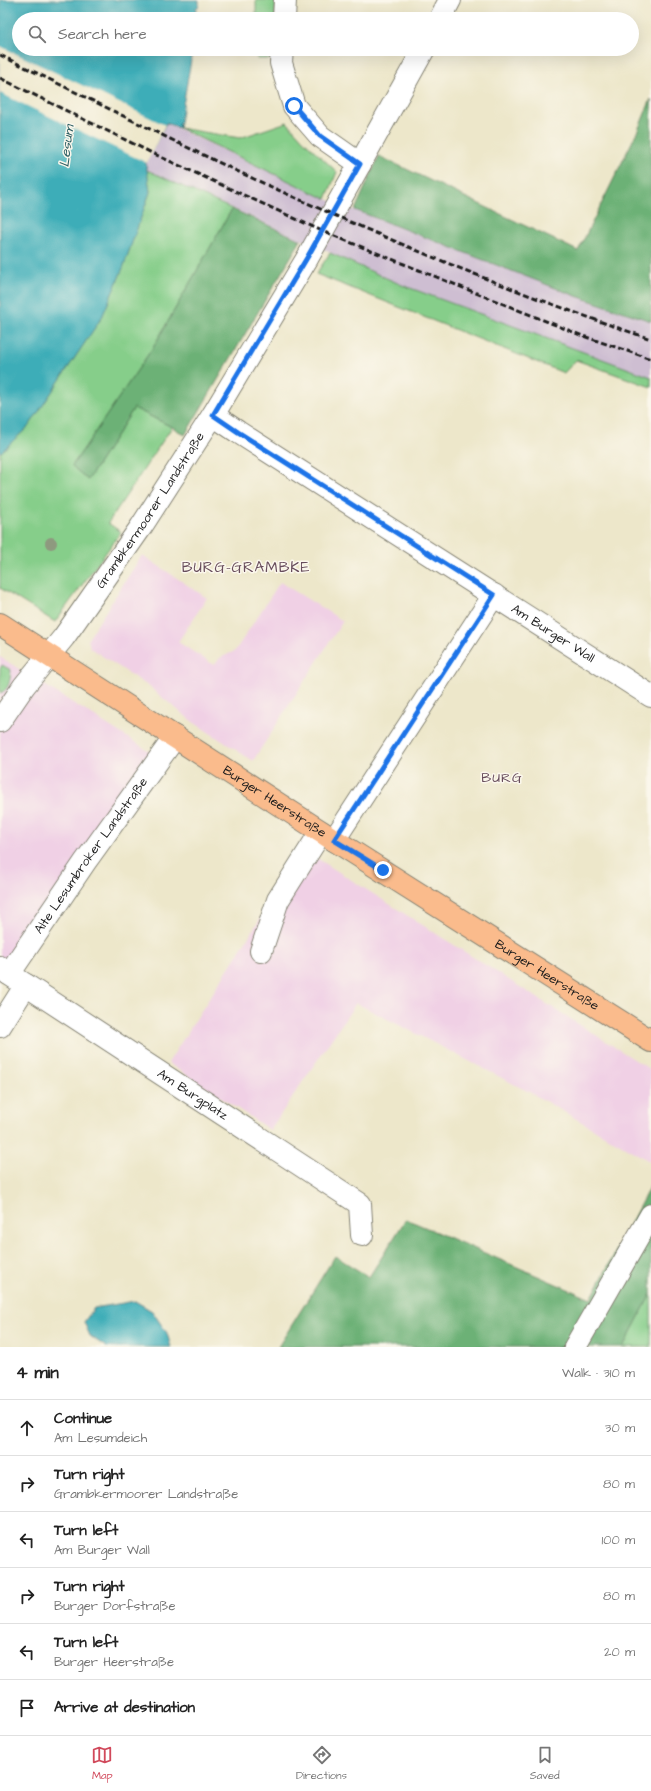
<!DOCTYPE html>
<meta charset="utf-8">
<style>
body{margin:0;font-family:"Architects Daughter",sans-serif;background:#f6f6f6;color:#222}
.stop{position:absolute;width:12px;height:12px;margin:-9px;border:3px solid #1a73e8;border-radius:50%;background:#fff}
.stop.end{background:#1a73e8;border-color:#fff;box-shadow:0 1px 4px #0008}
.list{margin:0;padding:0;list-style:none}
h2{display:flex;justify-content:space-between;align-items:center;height:52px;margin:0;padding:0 16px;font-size:17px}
h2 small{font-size:13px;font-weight:400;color:#767676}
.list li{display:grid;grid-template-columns:26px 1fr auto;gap:12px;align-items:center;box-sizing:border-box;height:56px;padding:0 16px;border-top:1px solid #e0e0e0}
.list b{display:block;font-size:15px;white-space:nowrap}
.list p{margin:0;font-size:13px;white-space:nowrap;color:#767676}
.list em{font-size:13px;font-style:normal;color:#767676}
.icon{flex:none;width:22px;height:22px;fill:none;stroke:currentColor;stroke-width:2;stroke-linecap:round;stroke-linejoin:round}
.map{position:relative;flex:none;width:651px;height:1347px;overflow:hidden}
.search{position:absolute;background:#fff;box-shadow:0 4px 16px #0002;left:12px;right:12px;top:12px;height:44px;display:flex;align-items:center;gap:10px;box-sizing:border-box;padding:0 14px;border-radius:22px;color:#767676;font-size:15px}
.sheet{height:388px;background:#fff}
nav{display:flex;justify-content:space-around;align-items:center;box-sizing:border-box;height:56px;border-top:1px solid #e0e0e0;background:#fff;font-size:11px;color:#767676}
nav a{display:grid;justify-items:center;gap:2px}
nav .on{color:#d1495b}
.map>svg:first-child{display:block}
</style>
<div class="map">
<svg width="651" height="1347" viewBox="0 0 651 1347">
<rect width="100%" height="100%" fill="#fbf7ec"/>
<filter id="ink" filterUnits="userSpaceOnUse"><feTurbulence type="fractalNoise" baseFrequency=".025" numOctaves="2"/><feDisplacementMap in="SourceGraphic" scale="8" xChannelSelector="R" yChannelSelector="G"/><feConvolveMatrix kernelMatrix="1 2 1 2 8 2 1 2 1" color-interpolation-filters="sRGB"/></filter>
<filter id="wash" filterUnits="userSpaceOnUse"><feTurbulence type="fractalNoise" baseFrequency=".012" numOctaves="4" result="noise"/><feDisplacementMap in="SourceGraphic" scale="16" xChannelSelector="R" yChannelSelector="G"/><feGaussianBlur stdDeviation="0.9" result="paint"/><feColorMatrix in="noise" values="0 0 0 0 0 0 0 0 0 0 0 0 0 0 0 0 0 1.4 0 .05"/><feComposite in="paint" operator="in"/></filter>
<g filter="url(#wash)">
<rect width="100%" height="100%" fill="#ede7ca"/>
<path fill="#f0d0e5" d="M 142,555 L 207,598 L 178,642 L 214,665 L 220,658 L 235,651 L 280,582 L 343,621 L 253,761 L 193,722 L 148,686 L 90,648 L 88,639 Z
M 0,657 L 160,758 L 0,976 Z
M 304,850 L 651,1070 L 651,1162 L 533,1094 L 356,1003 L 270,1130 L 168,1063 Z"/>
<path fill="#cebed2" d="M 166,123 L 326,199 L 576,296 L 651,321 L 651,377 L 402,285 L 147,170 L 146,163 Z"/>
<path fill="#86ce8a" stroke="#517553" d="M 256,0 L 276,0 L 275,19 L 261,19 L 261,15 L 256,14 Z
M 258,49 L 273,49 L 273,59 L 257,59 Z
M 287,122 L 303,140 L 337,172 L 326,199 L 179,128 L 240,138 Z
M 147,170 L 232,209 L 154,346 L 72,466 L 88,480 L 134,408 L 172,427 L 108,523 L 121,532 L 55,622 L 0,588 L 0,453 L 29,426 L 102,317 L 123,268 L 150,192 Z
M 330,253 L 402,285 L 651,377 L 651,387 L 576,360 L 564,373 L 316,274 Z
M 2,665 L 11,670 C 10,679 10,690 0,693 L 0,669 Z
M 651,1294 L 651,1347 L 623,1347 Z"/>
<path fill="#6cb176" stroke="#446649" d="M 651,99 L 651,321 L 576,296 L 355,210 L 379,156 L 578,251 L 638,130 Z
M 232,209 L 301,240 L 185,435 L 172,427 L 134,408 L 88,480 L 72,466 L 154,346 Z
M 651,1184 L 651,1294 L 623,1347 L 278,1347 L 335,1256 L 369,1277 L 406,1219 L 591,1299 Z"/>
<path fill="#3dadb8" stroke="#2c646a" d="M 0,0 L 199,0 L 199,6 L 196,8 L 196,19 L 19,19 L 19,49 L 193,49 L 179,128 L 166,123 L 146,163 L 150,192 L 123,268 L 102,317 L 29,426 L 0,453 Z
M 135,1301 L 152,1311 L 167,1333 L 171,1347 L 106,1347 L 90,1336 L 84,1322 L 94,1308 Z"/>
<path fill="#ede7ca" d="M 0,46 L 165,125 L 147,163 L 0,93 Z"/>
</g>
<g filter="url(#ink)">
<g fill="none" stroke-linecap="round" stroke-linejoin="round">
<g stroke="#848273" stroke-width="24">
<g id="minor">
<path d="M 284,19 L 285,0"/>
<path d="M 440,19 L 450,0"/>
<path d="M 282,49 L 281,63 L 294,106 L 320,136 L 360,164"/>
<path id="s1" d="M 213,415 L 238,432 L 651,696"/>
<path id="s2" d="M 0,721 L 24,686 L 64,637 L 141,527 L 213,415 L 308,257 L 424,49"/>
<path d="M 334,840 L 494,595"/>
<path d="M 261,951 L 278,900 L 321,832"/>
<path id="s3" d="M 0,967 L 9,974 L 360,1204 L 362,1235"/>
<path id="s4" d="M 9,974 L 85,862 L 175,737"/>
<path d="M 0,1026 L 26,985"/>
<path d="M 575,1347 L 651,1215"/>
</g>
</g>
<g stroke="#848273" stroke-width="24">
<g id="major">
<path id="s5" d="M 0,624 L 334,840 L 651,1041"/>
</g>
</g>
<use href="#minor" stroke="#fff" stroke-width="22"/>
<use href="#major" stroke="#fabb8c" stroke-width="22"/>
<path stroke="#1c1c1c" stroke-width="3" stroke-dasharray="6 3" stroke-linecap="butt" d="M 0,55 C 84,96 168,139 254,179 C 383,238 516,294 651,339
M 0,78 L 152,153 L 322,231 L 583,336 L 651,359"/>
</g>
<circle fill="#8e997f" cx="51" cy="543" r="6"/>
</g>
<g fill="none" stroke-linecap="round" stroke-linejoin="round" filter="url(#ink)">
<path stroke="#1a73e8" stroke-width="5" d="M 294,106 L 320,136 L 360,164 L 308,256 L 213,415 L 238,432 L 494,595 L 334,840 L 383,870"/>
</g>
<g text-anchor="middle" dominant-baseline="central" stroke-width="3" stroke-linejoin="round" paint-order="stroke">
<g font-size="13" fill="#1c1c1c" stroke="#fbf7ec">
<text stroke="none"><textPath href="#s2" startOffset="259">Grambkermoorer Landstraße</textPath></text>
<text stroke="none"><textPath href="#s1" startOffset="404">Am Burger Wall</textPath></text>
<text stroke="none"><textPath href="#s5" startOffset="327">Burger Heerstraße</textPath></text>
<text stroke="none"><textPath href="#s4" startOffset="144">Alte Lesumbroker Landstraße</textPath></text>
<text stroke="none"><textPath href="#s5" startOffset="650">Burger Heerstraße</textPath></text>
<text stroke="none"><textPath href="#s3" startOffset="231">Am Burgplatz</textPath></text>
</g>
<g font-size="14" font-style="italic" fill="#2b5d62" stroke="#fbf7ec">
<text transform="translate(67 146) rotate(-83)">Lesum</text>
</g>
<g font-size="14" letter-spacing="1" fill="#684d5c" stroke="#fbf7ec">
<text x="502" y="778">BURG</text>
</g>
<g font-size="15" letter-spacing="1" fill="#684d5c" stroke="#fbf7ec">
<text x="246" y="567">BURG-GRAMBKE</text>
</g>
</g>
</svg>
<div class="stop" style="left:294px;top:106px"></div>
<div class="stop end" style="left:383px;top:870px"></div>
<div class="search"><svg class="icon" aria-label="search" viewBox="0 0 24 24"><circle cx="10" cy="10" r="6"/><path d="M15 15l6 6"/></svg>Search here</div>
</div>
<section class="sheet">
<h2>4 min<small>Walk · 310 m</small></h2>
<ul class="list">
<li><svg class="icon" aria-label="ahead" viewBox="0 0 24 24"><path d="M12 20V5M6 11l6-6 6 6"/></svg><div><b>Continue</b><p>Am Lesumdeich</p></div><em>30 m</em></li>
<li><svg class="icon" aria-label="right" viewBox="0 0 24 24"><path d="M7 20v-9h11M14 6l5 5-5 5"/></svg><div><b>Turn right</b><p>Grambkermoorer Landstraße</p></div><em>80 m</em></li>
<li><svg class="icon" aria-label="left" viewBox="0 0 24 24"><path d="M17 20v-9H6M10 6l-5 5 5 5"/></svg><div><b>Turn left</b><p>Am Burger Wall</p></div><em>100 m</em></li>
<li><svg class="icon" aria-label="right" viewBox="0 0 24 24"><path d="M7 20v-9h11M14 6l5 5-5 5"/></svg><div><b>Turn right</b><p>Burger Dorfstraße</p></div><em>80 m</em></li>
<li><svg class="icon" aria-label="left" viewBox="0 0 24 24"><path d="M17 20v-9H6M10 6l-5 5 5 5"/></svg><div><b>Turn left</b><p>Burger Heerstraße</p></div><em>20 m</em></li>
<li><svg class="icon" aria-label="arrive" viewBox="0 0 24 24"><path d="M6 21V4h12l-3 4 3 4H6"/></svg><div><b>Arrive at destination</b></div></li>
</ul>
</section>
<nav>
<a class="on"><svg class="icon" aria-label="map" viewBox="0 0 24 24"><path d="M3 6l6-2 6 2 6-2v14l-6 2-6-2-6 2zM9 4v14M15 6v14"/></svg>Map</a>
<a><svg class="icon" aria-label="directions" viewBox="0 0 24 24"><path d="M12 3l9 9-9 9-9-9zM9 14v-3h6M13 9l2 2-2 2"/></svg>Directions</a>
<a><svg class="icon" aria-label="saved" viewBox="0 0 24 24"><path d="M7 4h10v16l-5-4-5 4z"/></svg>Saved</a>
</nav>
